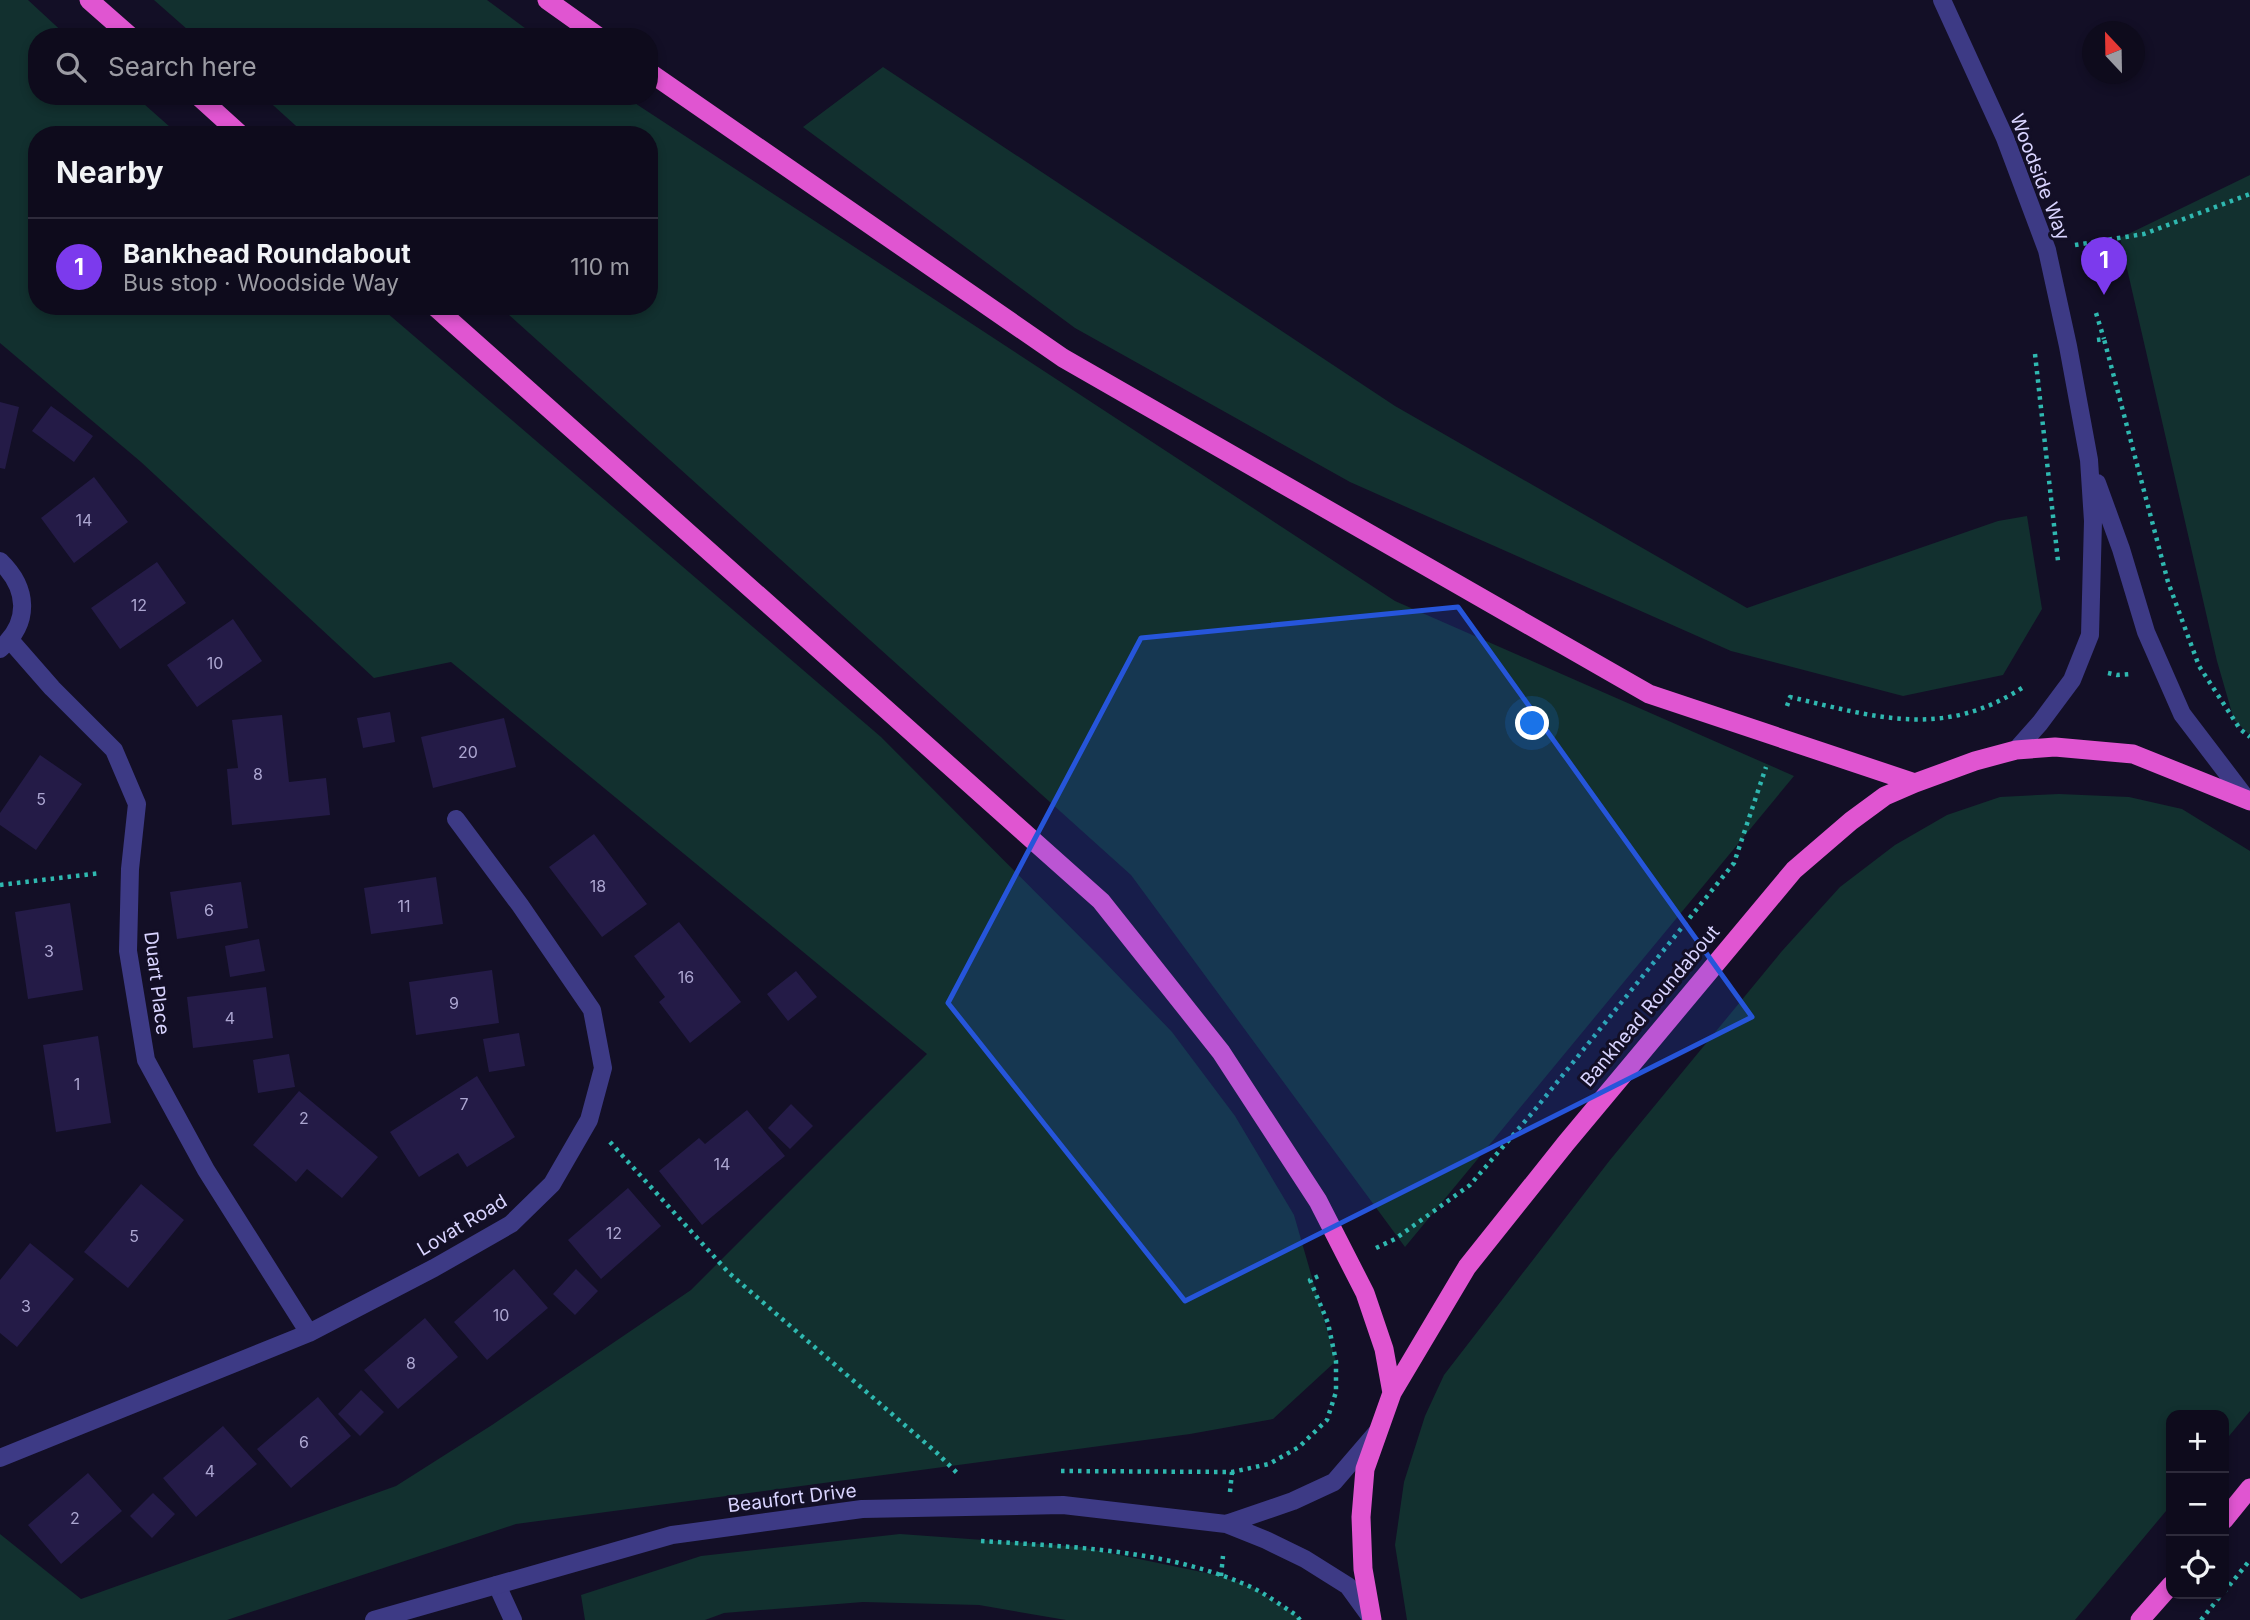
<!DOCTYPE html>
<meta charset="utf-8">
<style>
body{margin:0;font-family:Inter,sans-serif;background:#1c1929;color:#f1f3f6}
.controls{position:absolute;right:21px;bottom:21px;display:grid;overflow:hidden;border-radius:14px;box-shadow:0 4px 10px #0003}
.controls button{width:63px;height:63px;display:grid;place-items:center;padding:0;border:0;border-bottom:2px solid #2e2b3b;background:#0e0b1c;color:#f1f3f6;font:35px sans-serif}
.compass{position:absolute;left:2082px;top:21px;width:63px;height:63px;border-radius:50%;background:#0e0b1c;box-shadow:0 4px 10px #0003;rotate:338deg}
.you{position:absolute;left:1533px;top:724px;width:24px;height:24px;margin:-18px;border:5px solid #fff;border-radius:50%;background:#1a73e8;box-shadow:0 0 0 10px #1a73e833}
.badge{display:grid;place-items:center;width:46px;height:46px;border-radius:50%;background:#7c3aed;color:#fff;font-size:23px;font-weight:700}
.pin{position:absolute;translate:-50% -58px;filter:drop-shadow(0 2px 4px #0008)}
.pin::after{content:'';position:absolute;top:37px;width:24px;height:21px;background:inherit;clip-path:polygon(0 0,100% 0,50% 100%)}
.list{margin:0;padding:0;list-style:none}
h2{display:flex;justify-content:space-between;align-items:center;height:91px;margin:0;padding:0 28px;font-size:30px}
h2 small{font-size:23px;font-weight:400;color:#9b9ba3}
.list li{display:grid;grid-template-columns:46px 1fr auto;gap:21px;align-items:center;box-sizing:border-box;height:98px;padding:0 28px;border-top:2px solid #2e2b3b}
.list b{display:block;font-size:26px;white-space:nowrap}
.list p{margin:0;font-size:23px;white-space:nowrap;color:#9b9ba3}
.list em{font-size:23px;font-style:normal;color:#9b9ba3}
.icon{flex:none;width:38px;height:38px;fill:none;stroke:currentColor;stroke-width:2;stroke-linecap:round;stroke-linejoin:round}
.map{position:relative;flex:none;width:2250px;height:1620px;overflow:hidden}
.search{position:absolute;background:#0e0b1c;box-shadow:0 4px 10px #0003;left:28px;top:28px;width:630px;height:77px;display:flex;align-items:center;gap:18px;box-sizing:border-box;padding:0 24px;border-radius:28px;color:#9b9ba3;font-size:26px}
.panel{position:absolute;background:#0e0b1c;box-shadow:0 4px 10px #0003;left:28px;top:126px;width:630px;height:189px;border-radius:28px}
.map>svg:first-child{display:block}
</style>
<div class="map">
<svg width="2250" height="1620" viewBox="0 0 2250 1620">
<rect width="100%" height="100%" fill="#130f26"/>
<path fill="#12302f" d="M 0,0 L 28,0 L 68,37 L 37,37 L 37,96 L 135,96 L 179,135 L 37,135 L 37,306 L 379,306 L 881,737 L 1101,958 L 1172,1032 L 1235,1116 L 1294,1215 L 1336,1361 L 1273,1419 L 1190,1434 L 516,1524 L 227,1620 L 0,1620 L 0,1534 L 81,1599 L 396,1486 L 492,1425 L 691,1290 L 927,1054 L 451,662 L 374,678 L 141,462 L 0,343 Z
M 154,0 L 487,0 L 537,37 L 196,37 Z
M 883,67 L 1395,406 L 1747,608 L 1998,521 L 2027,516 L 2042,609 L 2003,675 L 1903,696 L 1731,651 L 1350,482 L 1075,328 L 803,127 Z
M 263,96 L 624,96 L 1395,601 L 1794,776 L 1405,1247 L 1131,875 L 499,306 L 649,306 L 649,135 L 306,135 Z
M 2250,175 L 2250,735 L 2234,720 L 2217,661 L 2120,238 Z
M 2059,794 L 2129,797 L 2182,809 L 2250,851 L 2250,1411 L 2224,1442 L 2224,1415 L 2171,1415 L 2171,1505 L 2075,1620 L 1407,1620 L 1395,1545 L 1404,1482 L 1425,1416 L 1444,1375 L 1610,1160 L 1782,951 L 1840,887 L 1895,845 L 1947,815 L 2000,797 Z
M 900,1534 L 1081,1547 L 1221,1576 L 1252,1587 L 1296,1615 L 1300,1620 L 1066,1620 L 979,1605 L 863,1602 L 724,1613 L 705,1620 L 585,1620 L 581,1595 L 701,1556 Z"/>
<path fill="#241b47" d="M 0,402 L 19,407 L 5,469 L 0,468 Z
M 51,406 L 93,436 L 74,462 L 32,431 Z
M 94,477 L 128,522 L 74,563 L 41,518 Z
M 157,562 L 186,603 L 120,649 L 91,608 Z
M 233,619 L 262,661 L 197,707 L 167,665 Z
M 390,712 L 395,742 L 363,748 L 357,718 Z
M 282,715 L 289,782 L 326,778 L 330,815 L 232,825 L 227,769 L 238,768 L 232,720 Z
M 504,718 L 516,767 L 433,788 L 421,737 Z
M 40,755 L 82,784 L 36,850 L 0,825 L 0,813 Z
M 594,834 L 647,904 L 602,937 L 549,867 Z
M 436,877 L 443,924 L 371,934 L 364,888 Z
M 241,882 L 248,928 L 177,939 L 170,892 Z
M 70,903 L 83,990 L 28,999 L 15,912 Z
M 679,922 L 741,1002 L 690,1043 L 659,1002 L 665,997 L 634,956 Z
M 259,939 L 265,971 L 230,977 L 225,946 Z
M 492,970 L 499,1023 L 416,1035 L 409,982 Z
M 796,971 L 817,997 L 788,1021 L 767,994 Z
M 266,987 L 273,1038 L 193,1048 L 187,997 Z
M 519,1033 L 525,1066 L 489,1072 L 483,1039 Z
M 98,1036 L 111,1123 L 56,1132 L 43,1045 Z
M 289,1054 L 295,1087 L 258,1093 L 253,1060 Z
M 477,1076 L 515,1137 L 467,1167 L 458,1153 L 419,1177 L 390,1132 Z
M 299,1091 L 378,1157 L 342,1198 L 307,1169 L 296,1182 L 253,1145 Z
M 791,1104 L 813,1126 L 790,1149 L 768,1128 Z
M 747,1110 L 785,1156 L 702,1225 L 659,1171 L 699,1138 L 705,1144 Z
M 141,1184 L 184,1220 L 128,1288 L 84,1252 Z
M 628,1188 L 661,1226 L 601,1279 L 568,1240 Z
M 30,1243 L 74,1279 L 17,1347 L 0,1333 L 0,1280 Z
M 514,1269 L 548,1308 L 487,1360 L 454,1322 Z
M 576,1269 L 598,1291 L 575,1315 L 553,1294 Z
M 425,1318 L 458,1357 L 398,1409 L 364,1370 Z
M 361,1390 L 384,1412 L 360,1436 L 338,1414 Z
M 318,1397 L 351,1436 L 291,1488 L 257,1449 Z
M 223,1426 L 257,1464 L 196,1517 L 163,1478 Z
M 88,1473 L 122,1511 L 61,1564 L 28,1525 Z
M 153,1493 L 175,1514 L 152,1538 L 130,1516 Z"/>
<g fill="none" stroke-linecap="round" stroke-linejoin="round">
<path stroke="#2fb8b0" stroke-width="4.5" stroke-dasharray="3.5 5" stroke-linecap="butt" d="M 2075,245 L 2144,234 L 2250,194
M 2096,313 L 2104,339
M 2097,340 L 2104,339 L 2168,582 L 2199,666 L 2240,729 L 2250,737
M 2035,354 L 2058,561
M 2108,673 L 2117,675 L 2130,674
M 1787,706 L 1790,697 C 1876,717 1944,740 2025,686
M 0,885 L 101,873
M 610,1142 L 729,1273 L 937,1453 L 958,1474
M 1376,1248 L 1395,1239 L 1470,1185 L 1533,1112 L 1734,863 L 1766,767
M 1061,1471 L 1232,1472 L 1269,1464 L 1299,1447 L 1327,1420 L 1336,1392 L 1336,1361 L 1328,1323 L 1310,1280 L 1321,1275
M 1230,1492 L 1232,1472
M 981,1541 C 1072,1547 1166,1549 1251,1587 C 1266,1594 1282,1606 1296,1615 L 1300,1620
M 1221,1576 L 1223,1556
M 2224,1592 L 2250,1560
M 2201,1620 L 2222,1594"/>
<path stroke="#3d3a85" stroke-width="18" d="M 497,1585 L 513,1620"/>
<path stroke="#3d3a85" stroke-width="18" d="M 0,561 C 28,588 31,622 0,649
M 10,640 L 52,688 L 114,750 L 137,804 L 130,869 L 128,951 L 146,1060 L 206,1170 L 309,1333
M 0,1458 L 309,1333 L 434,1268 L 511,1224 L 552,1184 L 589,1120 L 603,1068 L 592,1010 L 520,905 L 456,819"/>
<path stroke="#3d3a85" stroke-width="18" d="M 1942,0 L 2005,138 L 2047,250 L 2068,346 L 2089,460 L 2093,521 L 2090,635 L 2072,680 L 2040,723 L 2016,750
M 2097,483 L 2121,549 L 2146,632 L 2182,714 L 2246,798
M 1226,1524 L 1293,1501 L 1334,1482 L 1377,1432
M 374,1620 L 672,1535 L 862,1509 L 1063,1505 L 1226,1524 L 1266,1540 L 1305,1559 L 1348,1586 L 1372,1619"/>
<path stroke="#e055d1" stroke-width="19" d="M 89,0 L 131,37
M 547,0 L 599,37
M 649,72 L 1063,358 L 1649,694 L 1915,783
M 198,96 L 241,135
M 434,306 L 1101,901 L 1221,1052 L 1318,1201 L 1365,1293 L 1384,1349 L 1392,1393
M 2224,1520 L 2250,1488
M 1372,1620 L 1363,1569 L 1361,1517 L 1365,1469 L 1392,1393 L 1467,1267 L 1566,1143 L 1794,870 L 1851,821 L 1885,796 L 1915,783 L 1975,761 L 2016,750 L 2055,747 L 2133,754 L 2250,801
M 2140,1620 L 2171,1585"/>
</g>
<path fill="#2655da" fill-opacity="0.2" stroke="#2655da" stroke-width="5" stroke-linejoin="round" d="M 1458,607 L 1752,1017 L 1185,1301 L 948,1003 L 1141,638 Z"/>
<g text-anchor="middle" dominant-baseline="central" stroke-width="6" stroke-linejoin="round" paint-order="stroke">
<g font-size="16" fill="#aca6d1">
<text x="84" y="520">14</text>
<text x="139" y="605">12</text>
<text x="215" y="663">10</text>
<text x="468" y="752">20</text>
<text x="258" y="774">8</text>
<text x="41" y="799">5</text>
<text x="598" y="886">18</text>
<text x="404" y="906">11</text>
<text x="209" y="910">6</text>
<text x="49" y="951">3</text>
<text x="686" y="977">16</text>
<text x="454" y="1003">9</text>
<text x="230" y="1018">4</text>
<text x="77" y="1084">1</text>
<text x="464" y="1104">7</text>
<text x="304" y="1118">2</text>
<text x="722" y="1164">14</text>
<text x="614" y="1233">12</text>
<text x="134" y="1236">5</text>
<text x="26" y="1306">3</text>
<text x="501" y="1315">10</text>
<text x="411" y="1363">8</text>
<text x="304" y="1442">6</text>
<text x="210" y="1471">4</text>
<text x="75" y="1518">2</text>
</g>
<g font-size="19" fill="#d9d4ff" stroke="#130f26">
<text transform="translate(2040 177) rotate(69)">Woodside Way</text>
<text transform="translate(157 983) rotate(83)">Duart Place</text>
<text transform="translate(1650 1006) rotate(-50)">Bankhead Roundabout</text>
<text transform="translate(462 1225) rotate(-31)">Lovat Road</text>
<text transform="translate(792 1498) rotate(-7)">Beaufort Drive</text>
</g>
</g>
</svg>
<div class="controls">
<button>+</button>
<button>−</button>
<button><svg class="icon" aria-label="locate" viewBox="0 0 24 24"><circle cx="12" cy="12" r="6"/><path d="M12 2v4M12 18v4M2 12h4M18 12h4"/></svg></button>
</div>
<svg class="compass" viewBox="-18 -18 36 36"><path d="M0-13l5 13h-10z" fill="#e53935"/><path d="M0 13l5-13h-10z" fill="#9b9ba3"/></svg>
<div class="you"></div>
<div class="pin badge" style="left:2104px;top:295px">1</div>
<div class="search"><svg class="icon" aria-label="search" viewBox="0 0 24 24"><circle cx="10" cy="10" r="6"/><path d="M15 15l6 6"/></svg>Search here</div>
<section class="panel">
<h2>Nearby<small></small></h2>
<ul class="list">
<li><span class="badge">1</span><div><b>Bankhead Roundabout</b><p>Bus stop · Woodside Way</p></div><em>110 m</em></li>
</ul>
</section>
</div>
